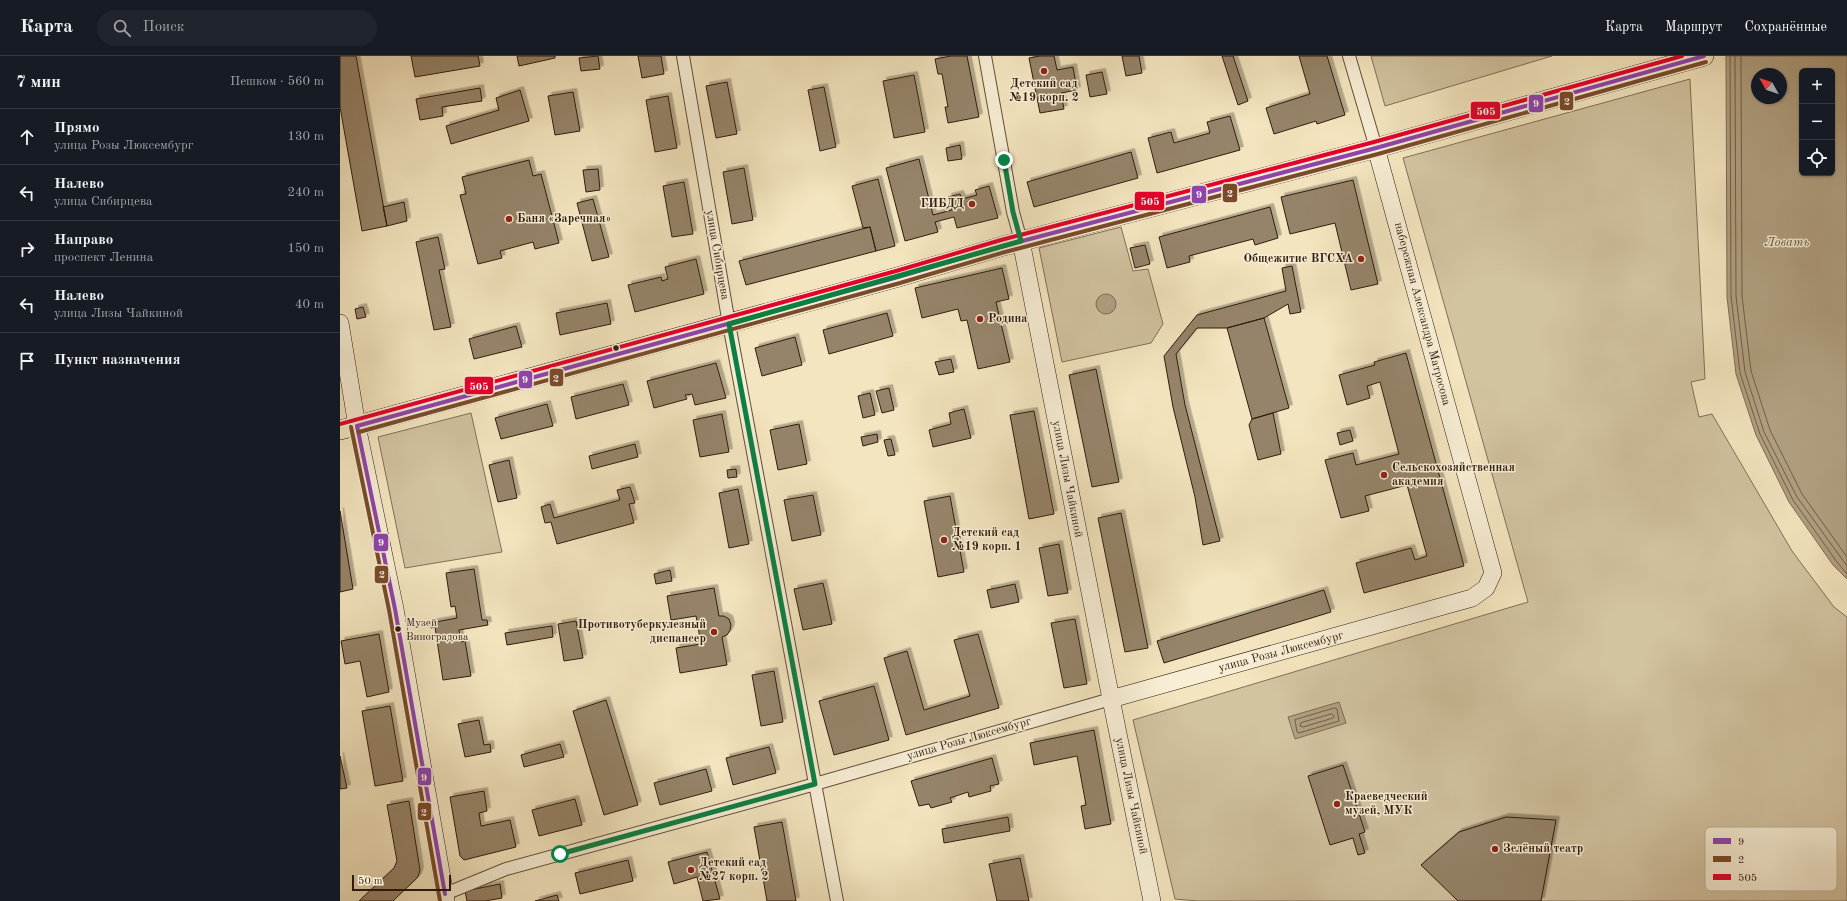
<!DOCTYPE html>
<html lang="ru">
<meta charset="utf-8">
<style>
body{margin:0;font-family:"Old Standard TT",serif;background:#20242c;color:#f1f3f6}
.controls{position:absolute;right:12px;top:12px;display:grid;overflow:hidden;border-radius:6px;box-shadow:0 1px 3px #0004}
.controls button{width:36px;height:36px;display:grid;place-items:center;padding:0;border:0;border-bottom:1px solid #363941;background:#171b24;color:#f1f3f6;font:20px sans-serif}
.compass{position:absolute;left:1411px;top:12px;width:36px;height:36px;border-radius:50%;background:#171b24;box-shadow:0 1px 3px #0004;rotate:310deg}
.scale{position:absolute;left:12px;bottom:10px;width:99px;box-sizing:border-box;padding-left:4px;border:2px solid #311b0d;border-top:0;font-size:11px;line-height:14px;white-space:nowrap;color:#311b0d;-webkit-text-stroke:3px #f7eed5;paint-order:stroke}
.stop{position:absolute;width:12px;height:12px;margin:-9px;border:3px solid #0b8043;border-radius:50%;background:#fff}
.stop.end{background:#0b8043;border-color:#fff;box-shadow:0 1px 4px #0008}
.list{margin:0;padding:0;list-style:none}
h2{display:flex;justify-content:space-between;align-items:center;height:52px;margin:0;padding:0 16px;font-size:17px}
h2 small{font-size:13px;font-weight:400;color:#9ea1a6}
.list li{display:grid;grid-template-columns:26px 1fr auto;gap:12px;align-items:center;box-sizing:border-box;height:56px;padding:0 16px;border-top:1px solid #363941}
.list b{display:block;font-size:15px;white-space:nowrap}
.list p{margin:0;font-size:13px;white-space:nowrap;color:#9ea1a6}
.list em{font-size:13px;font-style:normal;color:#9ea1a6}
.icon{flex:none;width:22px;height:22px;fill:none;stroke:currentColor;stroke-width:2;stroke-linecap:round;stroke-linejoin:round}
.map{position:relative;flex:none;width:1507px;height:845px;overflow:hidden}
header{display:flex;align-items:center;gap:24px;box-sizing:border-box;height:56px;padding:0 20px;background:#171b24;border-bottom:1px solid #363941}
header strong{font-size:19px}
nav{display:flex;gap:22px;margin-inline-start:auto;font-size:14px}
.search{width:280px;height:36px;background:#20242c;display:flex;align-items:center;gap:10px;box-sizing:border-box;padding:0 14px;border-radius:22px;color:#9ea1a6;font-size:15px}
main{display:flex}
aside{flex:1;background:#171b24}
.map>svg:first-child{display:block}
</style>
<header>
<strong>Карта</strong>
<div class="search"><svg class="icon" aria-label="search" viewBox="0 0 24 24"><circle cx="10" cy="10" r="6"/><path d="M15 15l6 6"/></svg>Поиск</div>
<nav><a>Карта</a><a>Маршрут</a><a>Сохранённые</a></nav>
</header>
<main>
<aside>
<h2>7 мин<small>Пешком · 560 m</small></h2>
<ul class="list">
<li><svg class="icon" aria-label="ahead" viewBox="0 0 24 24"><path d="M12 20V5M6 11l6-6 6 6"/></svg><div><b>Прямо</b><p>улица Розы Люксембург</p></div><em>130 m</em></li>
<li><svg class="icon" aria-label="left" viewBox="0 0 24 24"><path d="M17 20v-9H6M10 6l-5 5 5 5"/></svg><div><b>Налево</b><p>улица Сибирцева</p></div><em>240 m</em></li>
<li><svg class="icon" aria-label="right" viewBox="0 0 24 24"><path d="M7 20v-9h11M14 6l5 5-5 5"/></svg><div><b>Направо</b><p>проспект Ленина</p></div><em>150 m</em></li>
<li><svg class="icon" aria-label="left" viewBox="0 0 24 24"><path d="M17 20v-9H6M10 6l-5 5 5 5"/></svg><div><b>Налево</b><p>улица Лизы Чайкиной</p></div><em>40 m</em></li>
<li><svg class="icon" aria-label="arrive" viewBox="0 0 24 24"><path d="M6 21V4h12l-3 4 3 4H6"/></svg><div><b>Пункт назначения</b></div></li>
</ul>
</aside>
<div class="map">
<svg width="1507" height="845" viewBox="0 0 1507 845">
<defs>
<filter id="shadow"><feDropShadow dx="3.5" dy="-3.5" stdDeviation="0" flood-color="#0004"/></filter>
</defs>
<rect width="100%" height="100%" fill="#f3e5bf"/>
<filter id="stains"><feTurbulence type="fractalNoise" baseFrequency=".005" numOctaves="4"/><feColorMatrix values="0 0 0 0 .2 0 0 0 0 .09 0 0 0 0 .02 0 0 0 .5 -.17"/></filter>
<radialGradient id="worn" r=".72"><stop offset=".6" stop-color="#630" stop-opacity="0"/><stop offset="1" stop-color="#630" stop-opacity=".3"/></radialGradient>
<path fill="#d2c3a1" stroke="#826f57" d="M 1031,0 L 1212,0 L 1045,50 Z
M 1350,23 L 1365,323 L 1351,326 L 1359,361 L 1372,358 L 1452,495 L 1494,551 L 1507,561 L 1507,845 L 858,845 L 835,843 L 793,664 L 1188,546 L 1063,102 Z
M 781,171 L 793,215 L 808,213 L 823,268 L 811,287 L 722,306 L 699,192 Z
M 131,357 L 162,496 L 65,512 L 38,381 Z"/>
<path fill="#b1a082" stroke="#7e6b53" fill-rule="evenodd" d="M 1386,0 L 1507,0 L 1507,523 L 1493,509 L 1449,446 L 1416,379 L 1396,318 L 1387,241 ZM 1462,15 L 1492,15 L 1492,117 L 1462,117 ZM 1417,18 L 1441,18 L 1441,42 L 1417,42 Z
M756 248a10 10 0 1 1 20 0a10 10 0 1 1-20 0Z
M 999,646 L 1006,667 L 955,683 L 948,661 Z"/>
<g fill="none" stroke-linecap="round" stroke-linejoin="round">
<path stroke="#715e48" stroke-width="1" d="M 1390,0 L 1391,240 L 1400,317 L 1420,378 L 1453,444 L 1497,506 L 1507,518
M 1395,0 L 1396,240 L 1405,316 L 1424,376 L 1457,441 L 1507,510
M 1401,0 L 1402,240 L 1411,315 L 1430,374 L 1462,438 L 1507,501
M 995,652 L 997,653 L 999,665 L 959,677 L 957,676 L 955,664 Z
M 992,658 L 994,660 L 993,662 L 963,671 L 960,670 L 961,667 Z"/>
</g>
<path fill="#96846a" stroke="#311b0d" filter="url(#shadow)" d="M 0,0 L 16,0 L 47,170 L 22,175 L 0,51 Z
M 71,0 L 138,0 L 140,10 L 75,21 Z
M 177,0 L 215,0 L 215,2 L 179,10 Z
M 258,0 L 260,13 L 241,15 L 239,2 Z
M 298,0 L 321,0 L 324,18 L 302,22 Z
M 611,0 L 627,0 L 639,61 L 608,67 L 605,51 L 608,51 L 602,18 L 598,18 L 595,3 Z
M 700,0 L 714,0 L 717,14 L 733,11 L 737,34 L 721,37 L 724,53 L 700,57 L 689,2 Z
M 782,0 L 799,0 L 802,17 L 786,20 Z
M 882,0 L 893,0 L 908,45 L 898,49 Z
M 959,0 L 987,0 L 1005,59 L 977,68 L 976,65 L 934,78 L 926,52 L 970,38 Z
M 762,16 L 767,38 L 750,41 L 746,19 Z
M 574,19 L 585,76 L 554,82 L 543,25 Z
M 387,26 L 397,78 L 376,82 L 366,30 Z
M 484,31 L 496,91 L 480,95 L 468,34 Z
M 140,32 L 142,45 L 102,51 L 103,60 L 80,64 L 76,43 Z
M 180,34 L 189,65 L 111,88 L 106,70 L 159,54 L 156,42 Z
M 233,36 L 240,75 L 215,79 L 208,40 Z
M 328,40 L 337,92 L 315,96 L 306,44 Z
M 890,60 L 900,94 L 817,117 L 808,82 L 831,76 L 834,87 L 870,77 L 867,66 Z
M 620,89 L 622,103 L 608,105 L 606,92 Z
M 791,96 L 798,122 L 694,151 L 687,126 Z
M 579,103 L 593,159 L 612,154 L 608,141 L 620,138 L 622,143 L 637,139 L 635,134 L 649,130 L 658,162 L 617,172 L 614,161 L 595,166 L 598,176 L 565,185 L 546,112 Z
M 189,104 L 193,120 L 201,118 L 219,187 L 195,193 L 193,186 L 160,195 L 162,202 L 138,208 L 120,139 L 126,138 L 122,121 Z
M 404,112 L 413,164 L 392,168 L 383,116 Z
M 258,113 L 260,134 L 246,136 L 243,114 Z
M 538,123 L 555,190 L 536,195 L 530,171 L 523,172 L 512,130 Z
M 1013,124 L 1038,228 L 1011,234 L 995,167 L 950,178 L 941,141 Z
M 344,126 L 353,178 L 332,181 L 323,130 Z
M 253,143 L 269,201 L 252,205 L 237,147 Z
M 64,146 L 67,165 L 47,170 L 43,151 Z
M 930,151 L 938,182 L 915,189 L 913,183 L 849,200 L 850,206 L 827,212 L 819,181 Z
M 530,171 L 536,195 L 406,229 L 399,205 Z
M 98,181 L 105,213 L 99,214 L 111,271 L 94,274 L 76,186 Z
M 805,189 L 810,208 L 795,212 L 790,192 Z
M 356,203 L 364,238 L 295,256 L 288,229 L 321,221 L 322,225 L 328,223 L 325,211 Z
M 952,210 L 961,256 L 950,258 L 948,248 L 924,262 L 887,272 L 857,272 L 836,298 L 845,349 L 880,485 L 863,489 L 855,441 L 833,351 L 824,300 L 857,259 L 946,235 L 942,212 Z
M 662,212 L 669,243 L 656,246 L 670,306 L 638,313 L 627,264 L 621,265 L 618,253 L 582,262 L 575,232 Z
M 267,247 L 271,268 L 220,279 L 216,257 Z
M 23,251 L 26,261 L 17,263 L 15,253 Z
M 547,257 L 553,280 L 489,298 L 483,274 Z
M 924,262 L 949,352 L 912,363 L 887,272 Z
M 176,270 L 182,291 L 134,303 L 129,283 Z
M 455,281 L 462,309 L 422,320 L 415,292 Z
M 1066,297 L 1124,510 L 1024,537 L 1016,507 L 1071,492 L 1075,504 L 1087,500 L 1067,429 L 1025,440 L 1029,455 L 1001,462 L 985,404 L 1013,397 L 1016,409 L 1059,398 L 1040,326 L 1027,330 L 1030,342 L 1007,349 L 999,319 L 1035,309 L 1034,306 Z
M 611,303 L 614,316 L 599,319 L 595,306 Z
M 376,307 L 386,342 L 355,349 L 352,338 L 345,339 L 347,343 L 314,352 L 307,325 Z
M 756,313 L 779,426 L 752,431 L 729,319 Z
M 283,328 L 289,349 L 236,363 L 231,341 Z
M 549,332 L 554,354 L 542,357 L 536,335 Z
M 530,337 L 535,359 L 523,362 L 518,340 Z
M 207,348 L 213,370 L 161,383 L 155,362 Z
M 624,353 L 631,382 L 593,391 L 589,374 L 611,368 L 609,357 Z
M 694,355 L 714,458 L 689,463 L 670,359 Z
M 933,357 L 941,398 L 918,404 L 909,369 L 912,363 Z
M 382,358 L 389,396 L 360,401 L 353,364 Z
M 459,368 L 467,408 L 438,414 L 430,374 Z
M 1010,374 L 1013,385 L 1000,389 L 997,377 Z
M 537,378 L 538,386 L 523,390 L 521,381 Z
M 551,383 L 555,399 L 548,400 L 544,384 Z
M 295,388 L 298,401 L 252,413 L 249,400 Z
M 169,404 L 177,442 L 158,446 L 149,409 Z
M 396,413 L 397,421 L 388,422 L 387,414 Z
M 290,431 L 295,447 L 289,448 L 294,467 L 217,488 L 211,466 L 205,467 L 201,451 L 210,448 L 214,462 L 280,444 L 277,434 Z
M 398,433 L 409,488 L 389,492 L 379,437 Z
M 473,439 L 481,479 L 452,485 L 444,444 Z
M 610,440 L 624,516 L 598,521 L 584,445 Z
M 0,455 L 13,533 L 0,536 Z
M 781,457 L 808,592 L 785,596 L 758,462 Z
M 719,488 L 728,537 L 708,540 L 699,492 Z
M 134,513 L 142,564 L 147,564 L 148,569 L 119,574 L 121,586 L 125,585 L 131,620 L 103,624 L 95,571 L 91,572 L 90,567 L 117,562 L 115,550 L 111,551 L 106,517 Z
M 330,514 L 332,525 L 316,528 L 314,518 Z
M 483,527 L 492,568 L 463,574 L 454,533 Z
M 675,528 L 679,546 L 651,552 L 647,534 Z
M 374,532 L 379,560 L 384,560 L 389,563 L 391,569 L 390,574 L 387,579 L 382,581 L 387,609 L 340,617 L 336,592 L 361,588 L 356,560 L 331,564 L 327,540 Z
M 984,534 L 991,556 L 824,607 L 817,585 Z
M 735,563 L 747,628 L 724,632 L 711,567 Z
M 236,565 L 243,602 L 224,605 L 218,568 Z
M 212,570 L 213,581 L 167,589 L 165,577 Z
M 39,578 L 49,636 L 27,641 L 20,605 L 5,608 L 1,585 Z
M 638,578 L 659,652 L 566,679 L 544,602 L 567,595 L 584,654 L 630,640 L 614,584 Z
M 434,615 L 443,666 L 421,670 L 412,619 Z
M 534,630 L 549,684 L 494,699 L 479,645 Z
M 266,644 L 298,749 L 264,759 L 233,655 Z
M 50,650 L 63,725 L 35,730 L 22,655 Z
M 139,664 L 144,689 L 150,688 L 151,696 L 125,701 L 118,668 Z
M 754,674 L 771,768 L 745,773 L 741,750 L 746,749 L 737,700 L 694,709 L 690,687 Z
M 220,688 L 224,701 L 184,711 L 181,699 Z
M 429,691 L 436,717 L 393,729 L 386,702 Z
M 0,700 L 7,732 L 0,733 Z
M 652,702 L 659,728 L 650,730 L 651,735 L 629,741 L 628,736 L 610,742 L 612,746 L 591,752 L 589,748 L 579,750 L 571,725 Z
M 1003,709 L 1025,776 L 1019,778 L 1025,797 L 1018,799 L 1013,782 L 990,789 L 968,720 Z
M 366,713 L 372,735 L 320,749 L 314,727 Z
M 144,735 L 147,755 L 139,757 L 141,770 L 170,764 L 176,791 L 124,804 L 120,800 L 110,741 Z
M 235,743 L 242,769 L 199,780 L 192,754 Z
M 69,745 L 80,814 L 78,821 L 53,845 L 19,845 L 54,812 L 57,805 L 47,749 Z
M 668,761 L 670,775 L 604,787 L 602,773 Z
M 1166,761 L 1216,764 L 1201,845 L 1118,845 L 1081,809 L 1119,776 Z
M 442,766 L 456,845 L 427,845 L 414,771 Z
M 367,796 L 380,843 L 363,845 L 357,821 L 334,828 L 328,806 Z
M 680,802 L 689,845 L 657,845 L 649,808 Z
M 288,804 L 293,825 L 240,838 L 235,817 Z
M 160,828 L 162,842 L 145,845 L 127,845 L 125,835 Z
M 217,839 L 219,845 L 195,845 Z"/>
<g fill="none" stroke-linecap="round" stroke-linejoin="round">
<g stroke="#624e3a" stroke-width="14">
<path id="street" d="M 343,0 L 389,268 L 497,845
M 645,0 L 673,156 L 681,185
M 1009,0 L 1036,92
M 105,838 L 166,813 L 454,734 L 771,643"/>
</g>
<g stroke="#311b0d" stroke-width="18">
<path id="secondary" d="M 681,185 L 771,643 L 812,845
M 0,267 L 17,370 L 55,553 L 106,845
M 771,643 L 1132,542 L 1146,532 L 1153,517 L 1036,92"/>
</g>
<g stroke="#311b0d" stroke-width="20">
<path id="primary" d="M 0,374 L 558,221 L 663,190 L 1036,92 L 1364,0"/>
</g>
<use href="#street" stroke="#f7eed5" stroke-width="12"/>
<use href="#secondary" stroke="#f7eed5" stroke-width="17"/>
<use href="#primary" stroke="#f3e5bf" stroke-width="19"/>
<g stroke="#f7eed5" stroke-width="7">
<path id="bus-1" d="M 17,370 L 558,221 L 663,190 L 1036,92 L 1364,0
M 17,370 L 55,553 L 105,838"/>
</g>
<g stroke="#f7eed5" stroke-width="7">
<path id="bus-2" d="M 11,371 L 49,554 L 100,845
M 19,376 L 560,227 L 665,196 L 1038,98 L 1366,6"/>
</g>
<g stroke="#f7eed5" stroke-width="7">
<path id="bus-3" d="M 0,368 L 556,215 L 661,184 L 1034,86 L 1342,0"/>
</g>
<use href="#bus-1" stroke="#8e44ad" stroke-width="4"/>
<use href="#bus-2" stroke="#7a4b2a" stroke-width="4"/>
<use href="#bus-3" stroke="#e4002b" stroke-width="4"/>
</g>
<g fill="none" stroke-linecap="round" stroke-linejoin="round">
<path stroke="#0b8043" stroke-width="5" d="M 220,798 L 475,728 L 389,268 L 681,185 L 673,156 L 664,104"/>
</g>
<g fill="#8f2418" stroke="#f7eed5" stroke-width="1.5">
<circle cx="704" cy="15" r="4"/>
<circle cx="632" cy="148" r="4"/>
<circle cx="169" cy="163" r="4"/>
<circle cx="1021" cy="203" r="4"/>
<circle cx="640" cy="263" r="4"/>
<circle cx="1044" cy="419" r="4"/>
<circle cx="604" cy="484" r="4"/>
<circle cx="374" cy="576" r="4"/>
<circle cx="997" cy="748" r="4"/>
<circle cx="1155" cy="793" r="4"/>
<circle cx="351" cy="814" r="4"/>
</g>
<g fill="#311b0d" stroke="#f7eed5" stroke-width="1.5">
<circle cx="276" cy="292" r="3.5"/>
<circle cx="58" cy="573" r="3.5"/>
</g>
<g text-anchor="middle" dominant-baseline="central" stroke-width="3" stroke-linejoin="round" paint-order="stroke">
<g font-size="11" fill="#311b0d" stroke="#f7eed5" text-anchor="start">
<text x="66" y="567">Музей<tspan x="66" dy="14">Виноградова</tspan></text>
</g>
<g font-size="12" font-weight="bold" fill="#311b0d" stroke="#f7eed5" text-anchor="start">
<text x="704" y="28" text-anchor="middle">Детский сад<tspan x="704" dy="14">№19 корп. 2</tspan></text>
<text x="624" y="148" text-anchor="end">ГИБДД</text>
<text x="177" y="163">Баня «Заречная»</text>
<text x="1013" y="203" text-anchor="end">Общежитие ВГСХА</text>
<text x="648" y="263">Родина</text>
<text x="1052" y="412">Сельскохозяйственная<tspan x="1052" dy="14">академия</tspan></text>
<text x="612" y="477">Детский сад<tspan x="612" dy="14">№19 корп. 1</tspan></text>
<text x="366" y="569" text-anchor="end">Противотуберкулезный<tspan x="366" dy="14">диспансер</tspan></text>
<text x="1005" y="741">Краеведческий<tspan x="1005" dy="14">музей, МУК</tspan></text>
<text x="1163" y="793">Зелёный театр</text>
<text x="359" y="807">Детский сад<tspan x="359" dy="14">№27 корп. 2</tspan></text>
</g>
<g font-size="12" fill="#311b0d" stroke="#f7eed5">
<text transform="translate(377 199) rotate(80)">улица Сибирцева</text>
<text transform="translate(1082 258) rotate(75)">набережная Александра Матросова</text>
<text transform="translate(727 423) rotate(79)">улица Лизы Чайкиной</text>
<text transform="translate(941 596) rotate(-15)">улица Розы Люксембург</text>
<text transform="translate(629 683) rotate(-16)">улица Розы Люксембург</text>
<text transform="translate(791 740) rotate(78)">улица Лизы Чайкиной</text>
</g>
<g font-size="13" font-style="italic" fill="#64503c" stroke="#f7eed5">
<text x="1447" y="186">Ловать</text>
</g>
</g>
<rect x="1365" y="771" width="132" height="64" rx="6" fill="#f7eed5" stroke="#bcaf99" stroke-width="1"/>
<rect x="1373" y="782" width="18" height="6" fill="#8e44ad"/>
<rect x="1373" y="800" width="18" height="6" fill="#7a4b2a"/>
<rect x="1373" y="818" width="18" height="6" fill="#e4002b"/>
<g font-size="11" fill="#311b0d">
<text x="1398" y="789">9</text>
<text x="1398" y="807">2</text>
<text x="1398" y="825">505</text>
</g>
<g stroke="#f7eed5" stroke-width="1.5">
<rect x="1219" y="35" width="15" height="20" rx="4" fill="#7a4b2a"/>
<rect x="1188" y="38" width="16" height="19" rx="4" fill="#8e44ad"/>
<rect x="1130" y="45" width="31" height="19" rx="4" fill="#e4002b"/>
<rect x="882" y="127" width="16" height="20" rx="4" fill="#7a4b2a"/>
<rect x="851" y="129" width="16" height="19" rx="4" fill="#8e44ad"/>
<rect x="794" y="135" width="31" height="20" rx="4" fill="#e4002b"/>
<rect x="209" y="312" width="15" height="19" rx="4" fill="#7a4b2a"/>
<rect x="178" y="314" width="15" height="19" rx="4" fill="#8e44ad"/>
<rect x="124" y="320" width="30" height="19" rx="4" fill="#e4002b"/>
<rect x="33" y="477" width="16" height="19" rx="4" fill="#8e44ad"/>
<rect x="34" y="509" width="15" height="19" rx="4" fill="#7a4b2a"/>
<rect x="77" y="711" width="15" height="19" rx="4" fill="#8e44ad"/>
<rect x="77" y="746" width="15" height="19" rx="4" fill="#7a4b2a"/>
</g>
<g font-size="11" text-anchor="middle" font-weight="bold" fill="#fff">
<text x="1227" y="49">2</text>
<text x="1196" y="51">9</text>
<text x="1146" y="59">505</text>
<text x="890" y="141">2</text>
<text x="859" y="142">9</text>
<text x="810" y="149">505</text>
<text x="216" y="326">2</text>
<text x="185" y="327">9</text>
<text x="139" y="334">505</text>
<text x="41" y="490">9</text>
<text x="42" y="522">2</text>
<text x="84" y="725">9</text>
<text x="84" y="760">2</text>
</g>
<rect width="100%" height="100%" filter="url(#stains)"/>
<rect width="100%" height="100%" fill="url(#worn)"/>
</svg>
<div class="controls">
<button>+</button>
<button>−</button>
<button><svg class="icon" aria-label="locate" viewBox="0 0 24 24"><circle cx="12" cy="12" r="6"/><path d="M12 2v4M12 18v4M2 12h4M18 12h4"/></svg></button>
</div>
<svg class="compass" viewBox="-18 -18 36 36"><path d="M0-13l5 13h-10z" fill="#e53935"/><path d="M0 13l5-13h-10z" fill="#9ea1a6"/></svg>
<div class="scale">50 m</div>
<div class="stop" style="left:220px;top:798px"></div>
<div class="stop end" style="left:664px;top:104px"></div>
</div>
</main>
